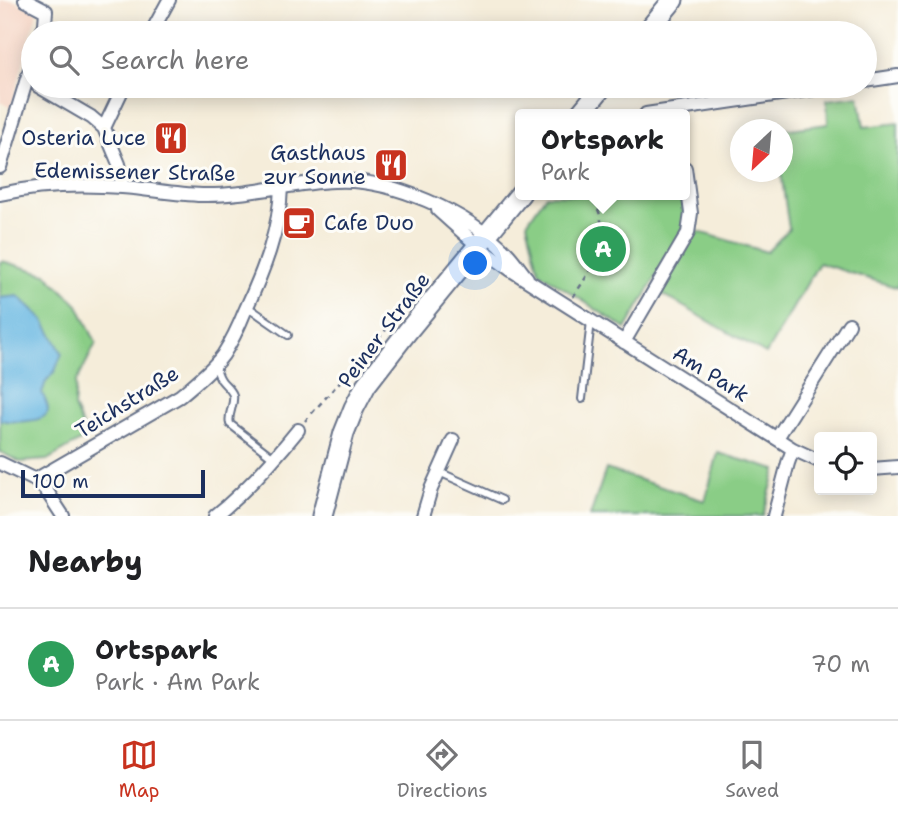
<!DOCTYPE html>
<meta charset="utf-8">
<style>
body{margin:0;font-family:"Shantell Sans",sans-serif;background:#f2f2f2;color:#202124}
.controls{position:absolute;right:21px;bottom:21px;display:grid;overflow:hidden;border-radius:7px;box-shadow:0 4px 18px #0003}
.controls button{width:63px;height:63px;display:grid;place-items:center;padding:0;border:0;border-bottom:2px solid #e0e0e0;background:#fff;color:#202124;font:35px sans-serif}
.compass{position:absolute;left:730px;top:119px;width:63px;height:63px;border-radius:50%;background:#fff;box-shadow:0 4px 18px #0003;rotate:206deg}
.scale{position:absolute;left:21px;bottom:18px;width:184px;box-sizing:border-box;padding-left:7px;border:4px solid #1b2f5e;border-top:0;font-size:19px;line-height:24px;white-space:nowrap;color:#1b2f5e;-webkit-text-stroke:5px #fdfcf7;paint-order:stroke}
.you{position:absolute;left:476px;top:264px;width:24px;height:24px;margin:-18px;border:5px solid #fff;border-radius:50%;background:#1a73e8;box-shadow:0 0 0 10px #1a73e833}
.badge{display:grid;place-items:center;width:46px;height:46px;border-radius:50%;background:#c8321e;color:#fff;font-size:23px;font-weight:700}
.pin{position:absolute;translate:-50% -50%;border:4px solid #fff;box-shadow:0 2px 7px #0006}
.popup{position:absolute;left:515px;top:109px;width:175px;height:91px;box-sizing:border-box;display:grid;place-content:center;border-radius:7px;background:#fff;filter:drop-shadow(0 2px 5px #0005);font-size:23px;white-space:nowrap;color:#757577}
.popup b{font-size:26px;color:#202124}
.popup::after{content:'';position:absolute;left:50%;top:100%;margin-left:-14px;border:14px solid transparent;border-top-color:#fff}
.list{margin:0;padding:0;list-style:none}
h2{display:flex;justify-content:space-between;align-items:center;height:91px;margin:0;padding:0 28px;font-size:30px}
h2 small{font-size:23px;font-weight:400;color:#757577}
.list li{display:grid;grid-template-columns:46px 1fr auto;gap:21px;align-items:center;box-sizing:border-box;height:112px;padding:0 28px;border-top:2px solid #e0e0e0}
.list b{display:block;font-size:26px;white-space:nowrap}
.list p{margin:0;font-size:23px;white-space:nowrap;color:#757577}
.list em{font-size:23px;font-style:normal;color:#757577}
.icon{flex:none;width:38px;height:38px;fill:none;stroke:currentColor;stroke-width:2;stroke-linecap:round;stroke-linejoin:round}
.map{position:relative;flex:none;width:898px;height:516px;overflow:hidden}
.search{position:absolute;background:#fff;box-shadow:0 4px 18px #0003;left:21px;right:21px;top:21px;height:77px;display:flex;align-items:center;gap:18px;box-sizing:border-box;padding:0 24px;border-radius:38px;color:#757577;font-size:26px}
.sheet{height:203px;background:#fff}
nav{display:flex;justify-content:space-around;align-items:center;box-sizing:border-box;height:98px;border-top:2px solid #e0e0e0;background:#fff;font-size:19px;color:#757577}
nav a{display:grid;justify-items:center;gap:4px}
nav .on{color:#c8321e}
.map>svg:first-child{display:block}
</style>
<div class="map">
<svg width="898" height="516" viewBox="0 0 898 516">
<rect width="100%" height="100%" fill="#fdfcf7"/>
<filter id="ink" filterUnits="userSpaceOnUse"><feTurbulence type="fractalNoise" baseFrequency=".0143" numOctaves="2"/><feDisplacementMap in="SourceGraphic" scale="14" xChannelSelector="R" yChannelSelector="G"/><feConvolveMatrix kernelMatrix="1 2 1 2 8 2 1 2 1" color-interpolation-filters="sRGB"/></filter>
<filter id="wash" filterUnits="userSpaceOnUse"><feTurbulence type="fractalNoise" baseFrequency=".00686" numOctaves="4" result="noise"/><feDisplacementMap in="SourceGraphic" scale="28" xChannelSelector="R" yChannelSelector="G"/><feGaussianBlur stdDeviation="1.57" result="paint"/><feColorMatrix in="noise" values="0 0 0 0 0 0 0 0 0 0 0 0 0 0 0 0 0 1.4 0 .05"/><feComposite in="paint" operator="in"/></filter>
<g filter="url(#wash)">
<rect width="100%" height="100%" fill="#f5edda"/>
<path fill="#f5d3c2" d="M 0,0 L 12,0 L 37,12 L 11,108 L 0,101 Z"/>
<path fill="#8acd86" stroke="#527e72" stroke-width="2" d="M 859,96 L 864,127 L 898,123 L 898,288 L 819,263 L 766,354 L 660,293 L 696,231 L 767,252 L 789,229 L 781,172 L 783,130 L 828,124 L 827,100 Z
M 546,195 L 683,195 L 686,225 L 626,329 L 539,272 L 527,223 Z
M 2,261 L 46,274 L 78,305 L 96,343 L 76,383 L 74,407 L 87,437 L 47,460 L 20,462 L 0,452 L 0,262 Z
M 718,453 L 776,470 L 763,516 L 590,516 L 606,469 L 705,501 Z"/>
<path fill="#68b7e2" stroke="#4273a0" stroke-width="2" d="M 18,296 L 43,319 L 62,353 L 55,371 L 46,381 L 42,393 C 44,398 48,404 48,410 C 47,424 10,422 0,420 L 0,298 Z"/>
</g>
<g filter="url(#ink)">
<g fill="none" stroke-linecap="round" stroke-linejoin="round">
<g stroke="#677289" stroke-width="10">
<path id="service" d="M 248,307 L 288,335
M 215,365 C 217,370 218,376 222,381 C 226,386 231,389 233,395 C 235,405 227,414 230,424 L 275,459
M 582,399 L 591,321
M 439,472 L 502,500"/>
</g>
<g stroke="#677289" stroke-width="16">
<path id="minor" d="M 25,0 L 46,11 L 45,24 L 42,33
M 151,33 L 169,0
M 865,81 L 898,76
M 38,86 L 91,117 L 104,128 L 119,164 L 122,177 L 121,187
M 646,114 L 835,86
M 104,128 L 124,86
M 0,167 L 33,59
M 0,194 C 39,185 82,184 122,187 C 149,189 175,194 202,195 C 246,196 290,183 334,181 C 389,177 469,213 507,253 C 514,260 520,270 527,278
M 438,210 L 478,246 L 511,270 L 793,449 L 819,461
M 624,342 L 688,233 L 691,213 L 685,168
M 777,438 L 849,324
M 0,463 L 35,480 L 180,396 C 195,383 211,371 223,355 C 232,341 239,326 245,311 C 263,272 280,230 281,187
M 872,469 L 898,467
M 35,480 L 46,490 L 63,516
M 215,516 C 246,491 273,461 298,430
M 423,516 L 431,489 L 453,440
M 774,516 L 788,463 L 793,449"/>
</g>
<g stroke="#677289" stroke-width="23">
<path id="primary" d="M 646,33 L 673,0
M 580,114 L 603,86
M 322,516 L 344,433 L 354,408 L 366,385 L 407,332 L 521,193"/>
</g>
<path stroke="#677289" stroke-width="2.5" stroke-dasharray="5 5" stroke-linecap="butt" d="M 573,297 C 590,272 607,247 600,215 C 598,207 593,203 592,195
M 305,421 L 407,306"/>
<use href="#service" stroke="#fff" stroke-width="6"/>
<use href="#minor" stroke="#fff" stroke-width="12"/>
<use href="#primary" stroke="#fff" stroke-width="19"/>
</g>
</g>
<defs>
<g id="restaurant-square" transform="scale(1.75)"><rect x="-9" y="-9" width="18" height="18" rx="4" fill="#c8321e" stroke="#fdfcf7"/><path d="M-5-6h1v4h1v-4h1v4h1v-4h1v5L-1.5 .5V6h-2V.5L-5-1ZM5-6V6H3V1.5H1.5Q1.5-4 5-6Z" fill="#fff"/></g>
<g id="cafe-square" transform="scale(1.75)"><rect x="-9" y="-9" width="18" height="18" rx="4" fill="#c8321e" stroke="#fdfcf7"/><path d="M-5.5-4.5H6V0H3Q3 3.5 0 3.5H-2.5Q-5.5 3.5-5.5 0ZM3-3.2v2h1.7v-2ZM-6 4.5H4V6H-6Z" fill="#fff"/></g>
</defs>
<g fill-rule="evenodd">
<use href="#restaurant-square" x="171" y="138"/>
<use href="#restaurant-square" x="391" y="165"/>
<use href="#cafe-square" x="299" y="223"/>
</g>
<g text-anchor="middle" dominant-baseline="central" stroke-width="6" stroke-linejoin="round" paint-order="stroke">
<g font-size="21" fill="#1b2f5e" stroke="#fdfcf7" text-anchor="end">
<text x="146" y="138">Osteria Luce</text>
<text x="366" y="153">Gasthaus<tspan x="366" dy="24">zur Sonne</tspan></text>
<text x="324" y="223" text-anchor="start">Cafe Duo</text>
</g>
<g font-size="21" fill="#1b2f5e" stroke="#fdfcf7">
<text transform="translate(135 172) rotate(1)">Edemissener Straße</text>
<text transform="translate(384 330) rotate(-53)">Peiner Straße</text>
<text transform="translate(711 374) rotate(32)">Am Park</text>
<text transform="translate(127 402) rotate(-32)">Teichstraße</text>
</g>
</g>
</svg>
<div class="controls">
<button><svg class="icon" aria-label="locate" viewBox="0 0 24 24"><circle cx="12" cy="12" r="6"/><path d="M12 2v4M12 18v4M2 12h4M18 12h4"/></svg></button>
</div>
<svg class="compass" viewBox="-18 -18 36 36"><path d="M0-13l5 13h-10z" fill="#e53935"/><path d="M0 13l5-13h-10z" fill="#757577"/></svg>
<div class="scale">100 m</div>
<div class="you"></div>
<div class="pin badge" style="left:603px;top:249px;background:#2e9e5b">A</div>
<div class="popup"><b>Ortspark</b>Park</div>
<div class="search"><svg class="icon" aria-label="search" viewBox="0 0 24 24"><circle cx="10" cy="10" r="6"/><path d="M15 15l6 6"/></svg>Search here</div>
</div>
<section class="sheet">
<h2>Nearby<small></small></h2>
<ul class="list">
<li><span class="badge" style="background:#2e9e5b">A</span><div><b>Ortspark</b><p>Park · Am Park</p></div><em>70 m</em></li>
</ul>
</section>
<nav>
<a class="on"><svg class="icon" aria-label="map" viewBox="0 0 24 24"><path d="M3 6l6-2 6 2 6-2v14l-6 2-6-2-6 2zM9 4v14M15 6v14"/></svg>Map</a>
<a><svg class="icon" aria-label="directions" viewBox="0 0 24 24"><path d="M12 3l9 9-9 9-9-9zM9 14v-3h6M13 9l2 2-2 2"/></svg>Directions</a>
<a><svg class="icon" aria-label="saved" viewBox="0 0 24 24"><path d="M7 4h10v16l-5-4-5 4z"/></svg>Saved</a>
</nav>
